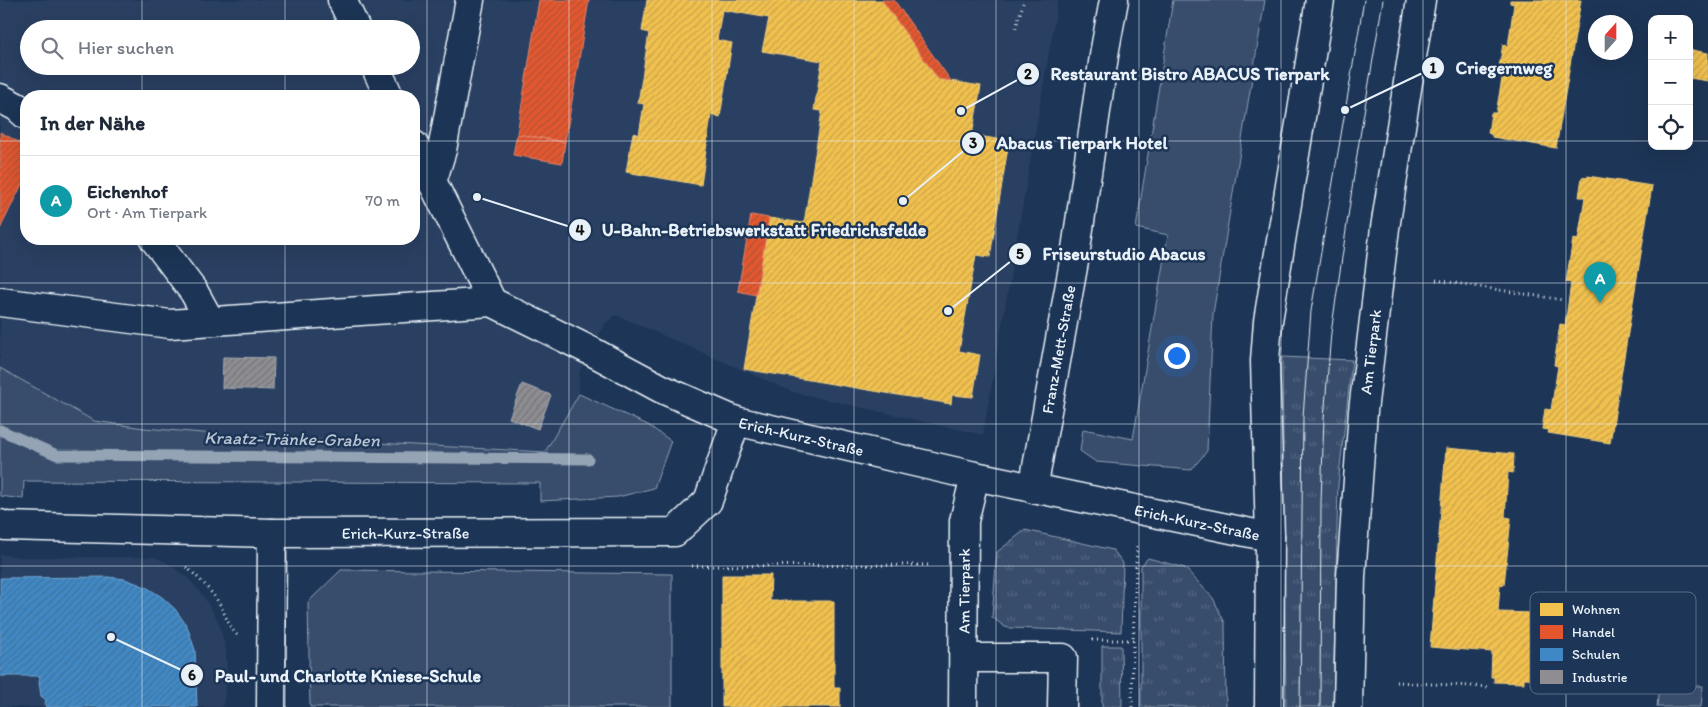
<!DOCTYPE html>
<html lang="de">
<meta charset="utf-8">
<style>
body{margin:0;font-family:Itim,sans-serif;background:#f2f2f3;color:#1f2937}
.controls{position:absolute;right:15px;top:15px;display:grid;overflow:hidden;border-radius:10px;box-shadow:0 5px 20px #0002}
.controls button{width:45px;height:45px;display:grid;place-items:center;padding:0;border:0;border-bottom:1px solid #e0e1e3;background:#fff;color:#1f2937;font:25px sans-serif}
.compass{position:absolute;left:1588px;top:15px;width:45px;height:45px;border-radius:50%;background:#fff;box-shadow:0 5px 20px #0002;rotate:21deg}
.you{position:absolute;left:1176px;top:355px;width:18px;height:18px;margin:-12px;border:4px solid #fff;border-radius:50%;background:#1a73e8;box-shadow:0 0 0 8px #1a73e833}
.badge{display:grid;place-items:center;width:32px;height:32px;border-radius:50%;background:#d93025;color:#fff;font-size:16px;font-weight:700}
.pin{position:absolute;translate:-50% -41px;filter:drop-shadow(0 1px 2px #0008)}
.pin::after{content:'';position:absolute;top:26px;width:18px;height:15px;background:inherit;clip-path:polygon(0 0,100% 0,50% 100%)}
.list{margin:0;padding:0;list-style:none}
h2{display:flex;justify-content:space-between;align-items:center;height:65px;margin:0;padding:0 20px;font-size:21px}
h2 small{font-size:16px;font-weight:400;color:#747a83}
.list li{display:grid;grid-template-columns:32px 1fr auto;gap:15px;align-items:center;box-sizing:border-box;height:90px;padding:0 20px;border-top:1px solid #e0e1e3}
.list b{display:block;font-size:19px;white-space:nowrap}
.list p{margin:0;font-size:16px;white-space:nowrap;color:#747a83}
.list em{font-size:16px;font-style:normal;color:#747a83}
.icon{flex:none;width:28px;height:28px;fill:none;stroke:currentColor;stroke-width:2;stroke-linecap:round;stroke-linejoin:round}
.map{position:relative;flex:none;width:1708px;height:707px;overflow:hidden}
.search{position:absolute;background:#fff;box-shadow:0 5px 20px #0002;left:20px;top:20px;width:400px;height:55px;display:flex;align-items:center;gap:12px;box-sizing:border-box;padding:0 18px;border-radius:28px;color:#747a83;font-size:19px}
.panel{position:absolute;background:#fff;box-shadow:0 5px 20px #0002;left:20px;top:90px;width:400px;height:155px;border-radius:20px}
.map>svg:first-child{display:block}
</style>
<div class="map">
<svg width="1708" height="707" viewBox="0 0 1708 707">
<defs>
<pattern id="grass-tufts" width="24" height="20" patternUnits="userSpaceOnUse" patternTransform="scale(1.25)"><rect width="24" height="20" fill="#374d6c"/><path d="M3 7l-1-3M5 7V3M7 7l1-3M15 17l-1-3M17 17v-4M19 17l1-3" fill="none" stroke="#546782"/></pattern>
<pattern id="homes-hatch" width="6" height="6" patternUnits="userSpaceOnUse" patternTransform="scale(1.25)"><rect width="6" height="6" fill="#f2c14e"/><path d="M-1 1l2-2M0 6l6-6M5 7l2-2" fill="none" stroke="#c7a34d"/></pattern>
<pattern id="shops-hatch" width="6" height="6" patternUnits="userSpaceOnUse" patternTransform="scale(1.25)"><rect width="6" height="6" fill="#e4572e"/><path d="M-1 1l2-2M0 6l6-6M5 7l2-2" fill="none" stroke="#ad5238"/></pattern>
<pattern id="schools-hatch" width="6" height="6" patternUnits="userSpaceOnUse" patternTransform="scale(1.25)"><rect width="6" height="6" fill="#3f88c5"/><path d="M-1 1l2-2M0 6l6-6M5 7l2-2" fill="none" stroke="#41729a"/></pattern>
<pattern id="industry-hatch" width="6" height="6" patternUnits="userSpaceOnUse" patternTransform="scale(1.25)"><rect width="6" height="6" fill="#8d8d92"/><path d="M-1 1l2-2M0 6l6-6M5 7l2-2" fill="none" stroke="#747579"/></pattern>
</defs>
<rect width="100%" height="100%" fill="#1d3557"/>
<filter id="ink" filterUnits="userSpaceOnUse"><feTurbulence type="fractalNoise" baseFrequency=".02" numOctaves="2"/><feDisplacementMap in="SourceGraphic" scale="10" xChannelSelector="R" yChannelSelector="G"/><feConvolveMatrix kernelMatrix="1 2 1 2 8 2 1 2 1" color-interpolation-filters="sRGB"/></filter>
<g filter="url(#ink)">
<path fill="#2a4162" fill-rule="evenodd" d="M 0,0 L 1058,0 L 983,435 L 793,392 L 616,315 L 605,324 L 579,372 L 579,394 L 546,452 L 226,435 L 144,428 L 94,421 L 0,368 ZM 29,29 L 411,29 L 411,66 L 29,66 ZM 26,96 L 414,96 L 414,239 L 26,239 Z
M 0,554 L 20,557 L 154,557 L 164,561 L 188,578 L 204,597 L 219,623 L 226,650 L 227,672 L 225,695 L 222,707 L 0,707 Z"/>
<path fill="url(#grass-tufts)" stroke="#909fb2" d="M 1282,357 L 1352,360 L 1338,485 L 1333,707 L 1286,707 Z
M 1025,530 L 1113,550 L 1123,563 L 1121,632 L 1010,628 L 1005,627 L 992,617 L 997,552 Z
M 1148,558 L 1185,568 L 1213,598 L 1225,623 L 1226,707 L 1141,707 L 1141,566 Z
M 1102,646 L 1121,646 L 1122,707 L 1102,707 Z"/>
<path fill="#374d6c" stroke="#909fb2" d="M 1173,0 L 1265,0 L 1213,314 L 1207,451 L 1191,470 L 1096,462 L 1080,451 L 1083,429 L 1133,439 L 1168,235 L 1136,228 Z
M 0,368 L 94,421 L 144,428 L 226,435 L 545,452 L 579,394 L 648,425 L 671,441 L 654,488 L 618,497 L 540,501 L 540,483 L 24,481 L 23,499 L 0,496 Z
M 341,570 L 672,574 L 672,707 L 310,707 L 308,602 Z
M 1659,686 L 1703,686 L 1701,707 L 1657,707 Z"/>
<path fill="url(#homes-hatch)" stroke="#efcf81" d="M 647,0 L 882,0 L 938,79 L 981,86 L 972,135 L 1009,141 L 990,257 L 976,255 L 959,351 L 980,355 L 973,397 L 952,395 L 951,404 L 744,369 L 769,218 L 804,223 L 822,111 L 814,110 L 822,61 L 762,51 L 769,18 L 722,10 L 717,40 L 732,43 L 720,117 L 711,115 L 701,185 L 626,172 L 633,133 L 639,135 L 644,104 L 638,103 L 649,33 L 642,31 Z
M 1510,0 L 1581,0 L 1556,148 L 1492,137 L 1492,135 L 1488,133 L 1491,113 L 1496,113 L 1503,73 L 1498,73 L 1503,44 L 1508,46 L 1514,4 L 1510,3 Z
M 1692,50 L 1708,53 L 1708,81 L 1689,78 L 1689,66 Z
M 1588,176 L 1652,186 L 1610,443 L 1548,433 L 1549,430 L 1542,429 L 1545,409 L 1551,410 L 1558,366 L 1554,365 L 1560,324 L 1565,325 L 1571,283 L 1566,282 L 1573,239 L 1578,240 L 1585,197 L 1579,197 L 1582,177 L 1587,178 Z
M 1446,448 L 1514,454 L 1513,473 L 1508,472 L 1505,517 L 1511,518 L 1504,585 L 1500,585 L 1498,612 L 1604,615 L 1602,679 L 1600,678 L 1600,684 L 1578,683 L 1578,681 L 1524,678 L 1524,683 L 1494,682 L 1494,677 L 1491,677 L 1492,652 L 1430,647 Z
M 722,575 L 771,575 L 770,601 L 834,601 L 834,688 L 840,688 L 840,707 L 722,707 Z"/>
<path fill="url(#shops-hatch)" stroke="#e5856b" d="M 539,0 L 589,0 L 565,142 L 517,134 Z
M 882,0 L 894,0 L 951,81 L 938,79 Z
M 0,132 L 26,146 L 26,176 L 0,229 Z
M 517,134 L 565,142 L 562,163 L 513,155 Z
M 751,215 L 769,218 L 756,295 L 738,291 Z"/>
<path fill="url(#schools-hatch)" stroke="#72a8d4" d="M 108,577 L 125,579 L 146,587 L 162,597 L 175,609 L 187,626 L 195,650 L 197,707 L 47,707 L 45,704 L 46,700 L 41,696 L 39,682 L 40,676 L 0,676 L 0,578 Z"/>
<path fill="url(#industry-hatch)" stroke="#a8abb1" d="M 223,357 L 274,358 L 273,390 L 222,388 Z
M 522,384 L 551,395 L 538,429 L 509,418 Z"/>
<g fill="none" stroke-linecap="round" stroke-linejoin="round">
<path stroke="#95a4b5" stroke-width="11" d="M 0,430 L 57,455 L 588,459"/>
<g stroke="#e8f1f8" stroke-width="31">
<g id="minor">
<path d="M 342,0 L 356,29"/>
<path d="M 375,66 L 389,96"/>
<path d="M 0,98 L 17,107 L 26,115"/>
<path id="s1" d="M 414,145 L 492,302 L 591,351 L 662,389 L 736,421 L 975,476 L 1270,537"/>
<path d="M 432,182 L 442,150 L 470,0"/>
<path d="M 154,239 L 194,292 L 210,321"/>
<path d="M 0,302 L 170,324 L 492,302"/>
<path id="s2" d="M 1033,489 L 1075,256 L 1105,49 L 1114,0"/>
<path id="s3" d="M 0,524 L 5,526 L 272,533 L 675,532 L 708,501 L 736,421"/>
<path d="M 964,658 L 1063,658 L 1062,707"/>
<path d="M 271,707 L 272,533"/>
<path id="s4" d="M 963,707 L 964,521 L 975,476"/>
</g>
</g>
<g stroke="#e8f1f8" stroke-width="31">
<g id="major">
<path d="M 1269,707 L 1270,537 L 1265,361 L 1268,321 L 1320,0"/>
<path id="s5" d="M 1348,707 L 1351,577 L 1363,411 L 1385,228 L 1421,0"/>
</g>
</g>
<path stroke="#e8f1f8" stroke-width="3" stroke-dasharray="1 4" stroke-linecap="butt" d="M 1016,28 L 1024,0
M 1436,280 L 1563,300
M 692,566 L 929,565
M 186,567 C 198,577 210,589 219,603 C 226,615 227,624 237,635
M 1092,640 L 1133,640
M 1396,682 L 1489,687
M 1132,707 L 1133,640 L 1137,544"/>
<use href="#minor" stroke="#1d3557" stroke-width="28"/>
<use href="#major" stroke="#1d3557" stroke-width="28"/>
<path stroke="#e8f1f8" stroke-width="1" d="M 1300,707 L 1303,417 L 1311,311 L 1364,0
M 1320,707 L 1321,502 L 1324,418 L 1331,333 L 1358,148 L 1383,0"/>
</g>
</g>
<path fill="none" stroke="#e8f1f8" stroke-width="1" stroke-opacity="0.55" d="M 142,0 L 142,29M 285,0 L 285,29M 427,0 L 427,707M 569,0 L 569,707M 712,0 L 712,707M 854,0 L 854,707M 996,0 L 996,707M 1139,0 L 1139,707M 1281,0 L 1281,707M 1423,0 L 1423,707M 1566,0 L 1566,707M 142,66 L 142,96M 285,66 L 285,96M 0,141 L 26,141M 414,141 L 1652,141M 1689,141 L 1708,141M 142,239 L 142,707M 285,239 L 285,707M 0,283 L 1708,283M 0,424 L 1708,424M 0,566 L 1708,566"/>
<g text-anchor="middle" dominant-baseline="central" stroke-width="5" stroke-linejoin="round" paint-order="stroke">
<g font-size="16" fill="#e8f1f8" stroke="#1d3557">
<text stroke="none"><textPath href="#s2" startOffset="142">Franz-Mett-Straße</textPath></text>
<text stroke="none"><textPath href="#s5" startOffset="356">Am Tierpark</textPath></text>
<text stroke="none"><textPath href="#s1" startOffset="514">Erich-Kurz-Straße</textPath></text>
<text stroke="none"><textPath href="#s1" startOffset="919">Erich-Kurz-Straße</textPath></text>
<text stroke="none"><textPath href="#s3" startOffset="406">Erich-Kurz-Straße</textPath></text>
<text stroke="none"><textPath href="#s4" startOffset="116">Am Tierpark</textPath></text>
</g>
<g font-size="18" font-style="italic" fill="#b7c4d1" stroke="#1d3557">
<text transform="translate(292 439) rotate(1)">Kraatz-Tränke-Graben</text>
</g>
</g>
<rect x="1530" y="592" width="166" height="102" rx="8" fill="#1d3557" stroke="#5a6d87" stroke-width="1"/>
<rect x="1540" y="603" width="23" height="13" fill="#f2c14e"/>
<rect x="1540" y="625" width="23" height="14" fill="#e4572e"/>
<rect x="1540" y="648" width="23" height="13" fill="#3f88c5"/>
<rect x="1540" y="670" width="23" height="14" fill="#8d8d92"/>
<g font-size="14" fill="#e8f1f8">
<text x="1572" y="614">Wohnen</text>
<text x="1572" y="637">Handel</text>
<text x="1572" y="659">Schulen</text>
<text x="1572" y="682">Industrie</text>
</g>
<path fill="none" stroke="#e8f1f8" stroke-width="2" d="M1345 110L1433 68M961 111L1028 74M903 201L973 143M477 197L580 230M948 311L1020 254M111 637L192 675"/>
<g fill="#e8f1f8" stroke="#1d3557" stroke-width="2">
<circle cx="1345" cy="110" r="5"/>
<circle cx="961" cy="111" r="5"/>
<circle cx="903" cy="201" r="5"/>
<circle cx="477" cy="197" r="5"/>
<circle cx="948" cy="311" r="5"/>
<circle cx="111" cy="637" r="5"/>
<circle cx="1433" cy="68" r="12"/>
<circle cx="1028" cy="74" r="12"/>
<circle cx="973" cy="143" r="12"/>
<circle cx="580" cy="230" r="12"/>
<circle cx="1020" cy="254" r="12"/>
<circle cx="192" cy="675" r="12"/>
</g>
<g font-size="15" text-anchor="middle" font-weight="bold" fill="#111">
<text x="1433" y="73">1</text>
<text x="1028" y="79">2</text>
<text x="973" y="148">3</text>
<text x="580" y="235">4</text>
<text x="1020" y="259">5</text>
<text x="192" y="680">6</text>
</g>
<g font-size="18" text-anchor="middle" font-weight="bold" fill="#e8f1f8" stroke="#1d3557" stroke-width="5" stroke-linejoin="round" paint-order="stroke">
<text x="1504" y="74">Criegernweg</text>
<text x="1190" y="80">Restaurant Bistro ABACUS Tierpark</text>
<text x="1082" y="149">Abacus Tierpark Hotel</text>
<text x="764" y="236">U-Bahn-Betriebswerkstatt Friedrichsfelde</text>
<text x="1124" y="260">Friseurstudio Abacus</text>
<text x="348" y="682">Paul- und Charlotte Kniese-Schule</text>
</g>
</svg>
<div class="controls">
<button>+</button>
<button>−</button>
<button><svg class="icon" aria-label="locate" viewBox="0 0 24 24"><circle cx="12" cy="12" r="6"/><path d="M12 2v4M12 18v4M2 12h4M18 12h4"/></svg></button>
</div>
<svg class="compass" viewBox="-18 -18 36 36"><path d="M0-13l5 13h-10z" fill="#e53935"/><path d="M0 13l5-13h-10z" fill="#747a83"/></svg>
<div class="you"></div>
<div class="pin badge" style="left:1600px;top:303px;background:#0f9aa8">A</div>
<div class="search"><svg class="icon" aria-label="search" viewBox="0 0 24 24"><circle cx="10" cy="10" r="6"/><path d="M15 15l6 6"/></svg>Hier suchen</div>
<section class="panel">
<h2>In der Nähe<small></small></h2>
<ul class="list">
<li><span class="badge" style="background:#0f9aa8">A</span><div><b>Eichenhof</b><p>Ort · Am Tierpark</p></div><em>70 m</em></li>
</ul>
</section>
</div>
